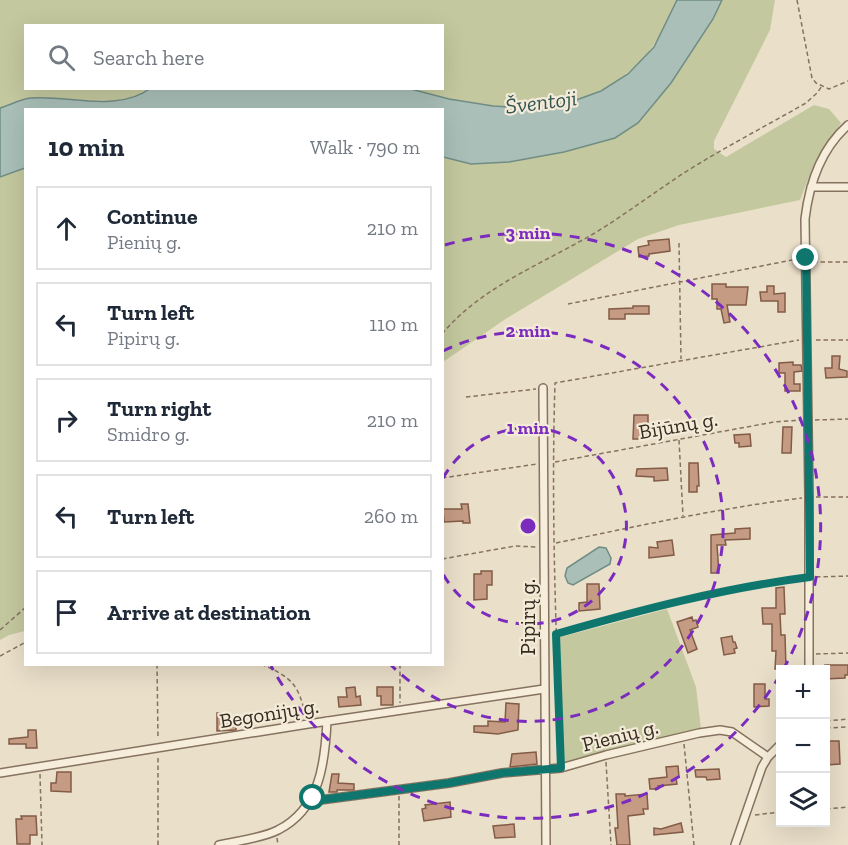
<!DOCTYPE html>
<meta charset="utf-8">
<style>
body{margin:0;font-family:"Zilla Slab",serif;background:#f6f6f7;color:#1f2937}
.controls{position:absolute;right:18px;bottom:18px;display:grid;overflow:hidden;border-radius:0px;box-shadow:0 6px 24px #0002}
.controls button{width:54px;height:54px;display:grid;place-items:center;padding:0;border:0;border-bottom:2px solid #e0e1e3;background:#fff;color:#1f2937;font:30px sans-serif}
.stop{position:absolute;width:18px;height:18px;margin:-14px;border:4px solid #0f766e;border-radius:50%;background:#fff}
.stop.end{background:#0f766e;border-color:#fff;box-shadow:0 2px 6px #0008}
.list{margin:0;padding:0;list-style:none}
h2{display:flex;justify-content:space-between;align-items:center;height:78px;margin:0;padding:0 24px;font-size:26px}
h2 small{font-size:20px;font-weight:400;color:#747a83}
.list li{display:grid;grid-template-columns:39px 1fr auto;gap:18px;align-items:center;box-sizing:border-box;height:84px;margin:0 12px 12px;padding:0 12px;border:2px solid #e0e1e3;border-radius:0px}
.list b{display:block;font-size:22px;white-space:nowrap}
.list p{margin:0;font-size:20px;white-space:nowrap;color:#747a83}
.list em{font-size:20px;font-style:normal;color:#747a83}
.icon{flex:none;width:33px;height:33px;fill:none;stroke:currentColor;stroke-width:2;stroke-linecap:round;stroke-linejoin:round}
.map{position:relative;flex:none;width:848px;height:845px;overflow:hidden}
.search{position:absolute;background:#fff;box-shadow:0 6px 24px #0002;left:24px;top:24px;width:420px;height:66px;display:flex;align-items:center;gap:15px;box-sizing:border-box;padding:0 21px;border-radius:0px;color:#747a83;font-size:22px}
.panel{position:absolute;background:#fff;box-shadow:0 6px 24px #0002;left:24px;top:108px;width:420px;height:558px;border-radius:0px}
.map>svg:first-child{display:block}
</style>
<div class="map">
<svg width="848" height="845" viewBox="0 0 848 845">
<rect width="100%" height="100%" fill="#eadfc9"/>
<path fill="#c4c89e" d="M 0,0 L 677,0 C 653,69 597,107 524,108 C 485,109 445,98 407,89 L 442,88 L 442,26 L 26,26 L 26,88 L 151,89 L 138,98 L 116,101 L 30,98 L 0,108 Z
M 722,0 L 775,0 L 770,30 L 714,141 L 714,149 L 726,157 L 814,105 L 829,109 L 841,123 L 815,162 L 800,200 L 679,225 L 638,239 L 504,320 L 443,362 L 442,157 L 471,164 L 509,162 L 564,152 L 615,138 L 638,123 L 671,83 L 713,19 Z
M 25,168 L 25,631 L 9,635 L 0,640 L 0,177 Z
M 667,609 L 696,687 L 701,729 L 572,762 L 562,762 L 557,638 Z"/>
<path fill="#a9bfb8" stroke="#708d85" stroke-width="1.5" d="M 677,0 L 722,0 L 713,19 L 671,83 L 638,123 L 615,138 L 564,152 L 509,162 L 471,164 L 443,157 L 442,110 L 26,110 L 25,168 L 0,177 L 0,108 C 10,105 21,99 31,98 C 70,95 117,113 151,88 L 407,88 L 449,99 L 493,106 L 524,108 L 568,103 L 601,91 L 628,74 L 654,47 Z
M 599,547 L 606,548 L 611,558 L 610,564 L 573,585 L 568,583 L 565,576 L 567,568 Z"/>
<path fill="#c59b83" stroke="#825c47" stroke-width="1.5" d="M 669,239 L 670,251 L 649,254 L 649,256 L 639,257 L 638,247 L 649,245 L 648,241 Z
M 712,284 L 726,284 L 726,287 L 748,287 L 746,305 L 727,305 L 730,322 L 724,323 L 721,309 L 717,309 L 717,299 L 712,299 Z
M 767,286 L 774,286 L 774,294 L 785,293 L 785,312 L 778,312 L 778,301 L 761,301 L 760,292 L 767,292 Z
M 633,306 L 649,306 L 649,314 L 625,314 L 625,319 L 609,319 L 609,309 L 633,308 Z
M 832,356 L 840,356 L 839,369 L 847,371 L 847,377 L 826,378 L 825,368 L 832,368 Z
M 793,362 L 793,365 L 801,365 L 802,371 L 794,372 L 794,384 L 800,384 L 800,391 L 785,391 L 785,373 L 779,373 L 779,363 Z
M 634,415 L 648,415 L 648,433 L 646,433 L 646,439 L 633,439 Z
M 783,427 L 792,427 L 791,453 L 782,453 Z
M 750,434 L 751,446 L 739,447 L 739,443 L 735,443 L 734,435 Z
M 689,463 L 698,463 L 699,486 L 697,486 L 697,492 L 689,492 Z
M 667,468 L 668,480 L 654,481 L 654,477 L 636,476 L 637,469 Z
M 461,504 L 468,504 L 470,523 L 463,523 L 463,521 L 444,522 L 443,509 L 462,509 Z
M 750,528 L 750,539 L 725,540 L 726,545 L 717,545 L 719,573 L 711,573 L 711,535 L 735,533 L 735,529 Z
M 672,540 L 674,555 L 649,558 L 649,547 L 658,548 L 657,542 Z
M 481,571 L 492,571 L 492,585 L 487,585 L 487,599 L 474,600 L 474,574 L 481,574 Z
M 587,584 L 599,584 L 600,609 L 579,611 L 579,603 L 587,602 Z
M 784,587 L 785,614 L 780,614 L 781,635 L 785,635 L 786,669 L 775,669 L 776,651 L 772,651 L 772,624 L 763,624 L 762,608 L 776,608 L 776,588 Z
M 692,617 L 693,621 L 696,620 L 698,627 L 690,630 L 697,649 L 688,653 L 677,622 Z
M 732,636 L 733,642 L 735,642 L 737,648 L 734,649 L 735,653 L 724,655 L 721,638 Z
M 825,665 L 848,665 L 848,675 L 845,675 L 845,678 L 825,679 Z
M 754,684 L 765,684 L 765,699 L 769,699 L 769,706 L 754,707 Z
M 355,687 L 356,697 L 360,696 L 361,705 L 339,707 L 338,697 L 347,697 L 346,688 Z
M 377,687 L 393,687 L 393,705 L 381,705 L 381,696 L 377,696 Z
M 506,703 L 519,704 L 518,730 L 498,734 L 474,732 L 474,726 L 488,726 L 488,721 L 505,722 Z
M 217,713 L 225,714 L 225,724 L 236,724 L 236,730 L 217,731 Z
M 28,730 L 36,730 L 37,748 L 26,748 L 26,744 L 9,744 L 9,739 L 28,737 Z
M 825,741 L 839,741 L 840,764 L 826,765 Z
M 536,752 L 537,764 L 510,767 L 512,754 Z
M 678,766 L 679,777 L 676,778 L 677,784 L 658,786 L 658,789 L 650,789 L 649,779 L 667,777 L 666,767 Z
M 719,769 L 720,779 L 707,780 L 706,777 L 696,777 L 695,770 Z
M 57,772 L 71,772 L 71,792 L 51,791 L 51,783 L 56,783 Z
M 332,774 L 339,774 L 338,783 L 354,784 L 354,790 L 337,790 L 337,792 L 329,792 Z
M 616,794 L 625,794 L 625,796 L 647,794 L 648,809 L 643,809 L 644,814 L 628,816 L 630,845 L 617,845 L 615,828 L 618,828 Z
M 450,802 L 451,817 L 424,821 L 422,809 L 426,808 L 425,805 Z
M 21,816 L 36,816 L 37,835 L 30,835 L 30,844 L 17,844 L 16,819 L 22,819 Z
M 681,823 L 683,832 L 654,835 L 654,828 L 661,829 Z
M 514,824 L 515,837 L 495,838 L 493,826 Z"/>
<g fill="none" stroke-linecap="round" stroke-linejoin="round">
<g stroke="#85725f" stroke-width="10">
<path id="minor" d="M 811,187 L 848,187
M 543,388 L 546,845
M 809,670 L 809,497 L 805,219 C 809,185 821,149 848,125
M 0,773 L 308,724 L 544,689
M 313,798 L 320,800 L 449,783 L 502,773 L 561,768 L 606,755 L 699,733 L 720,730 L 732,732 L 768,757
M 219,845 C 237,841 263,838 278,830 C 320,809 325,763 327,721
M 735,845 L 762,767 L 768,757 L 780,745"/>
</g>
<path stroke="#85725f" stroke-width="1.5" stroke-dasharray="4.5 3" stroke-linecap="butt" d="M 797,0 L 812,78 L 816,83 L 829,89 L 848,81
M 679,243 L 681,359
M 813,262 L 848,262
M 568,304 L 797,259
M 442,334 C 481,287 542,264 593,234 C 630,212 663,185 700,163 C 735,142 771,123 806,103 L 817,93 L 822,86
M 816,340 L 848,340
M 466,397 L 536,389
M 815,420 L 848,419
M 679,440 L 683,516
M 555,462 L 774,422 L 801,420
M 442,478 L 537,464
M 816,497 L 848,497
M 556,543 C 638,526 720,508 802,498
M 442,559 L 515,546 L 536,547
M 816,577 L 848,576
M 0,630 L 26,607
M 556,634 L 683,599 L 802,578
M 816,654 L 848,653
M 0,656 L 26,642
M 157,664 L 158,739
M 261,664 C 293,678 298,684 306,717
M 400,664 L 400,703
M 826,721 L 848,719
M 826,728 L 848,727
M 684,744 L 694,845
M 561,760 C 556,635 551,509 555,383 L 799,340
M 606,762 L 611,845
M 40,774 L 42,845
M 399,796 L 399,845
M 826,809 L 848,807
M 755,815 L 780,812
M 277,838 L 278,845
M 158,845 L 158,756"/>
<use href="#minor" stroke="#f6eddb" stroke-width="7"/>
</g>
<g fill="none" stroke-linecap="round" stroke-linejoin="round">
<path stroke="#0f766e" stroke-width="8" d="M 313,798 L 320,800 L 449,783 L 502,773 L 561,768 L 556,634 C 640,610 723,588 810,577 L 806,258"/>
</g>
<g fill="none" stroke="#7b2cbf" stroke-width="3" stroke-dasharray="10 8">
<path d="M443 478A98 98 0 1 1 443 574"/>
<path d="M443 351A195 195 0 1 1 391 665"/>
<path d="M780 675A293 293 0 0 1 271 666M445 245A293 293 0 0 1 784 668"/>
</g>
<g text-anchor="middle" dominant-baseline="central" stroke-width="4.5" stroke-linejoin="round" paint-order="stroke">
<g font-size="21" fill="#372b21" stroke="#f3ead8">
<text transform="translate(678 425) rotate(-10)">Bijūnų g.</text>
<text transform="translate(527 617) rotate(-90)">Pipirų g.</text>
<text transform="translate(269 713) rotate(-9)">Begonijų g.</text>
<text transform="translate(620 735) rotate(-14)">Pienių g.</text>
</g>
<g font-size="22" font-style="italic" fill="#325552" stroke="#f3ead8">
<text transform="translate(541 102) rotate(-7)">Šventoji</text>
</g>
</g>
<circle cx="528" cy="526" r="9" fill="#7b2cbf" stroke="#f3ead8" stroke-width="3"/>
<g font-size="18" text-anchor="middle" font-weight="bold" fill="#7b2cbf" stroke="#f3ead8" stroke-width="4.5" stroke-linejoin="round" paint-order="stroke">
<text x="528" y="239">3 min</text>
<text x="528" y="337">2 min</text>
<text x="528" y="434">1 min</text>
</g>
</svg>
<div class="controls">
<button>+</button>
<button>−</button>
<button><svg class="icon" aria-label="layers" viewBox="0 0 24 24"><path d="M12 4l9 5-9 5-9-5zM3 14l9 5 9-5"/></svg></button>
</div>
<div class="stop" style="left:313px;top:798px"></div>
<div class="stop end" style="left:806px;top:258px"></div>
<div class="search"><svg class="icon" aria-label="search" viewBox="0 0 24 24"><circle cx="10" cy="10" r="6"/><path d="M15 15l6 6"/></svg>Search here</div>
<section class="panel">
<h2>10 min<small>Walk · 790 m</small></h2>
<ul class="list">
<li><svg class="icon" aria-label="ahead" viewBox="0 0 24 24"><path d="M12 20V5M6 11l6-6 6 6"/></svg><div><b>Continue</b><p>Pienių g.</p></div><em>210 m</em></li>
<li><svg class="icon" aria-label="left" viewBox="0 0 24 24"><path d="M17 20v-9H6M10 6l-5 5 5 5"/></svg><div><b>Turn left</b><p>Pipirų g.</p></div><em>110 m</em></li>
<li><svg class="icon" aria-label="right" viewBox="0 0 24 24"><path d="M7 20v-9h11M14 6l5 5-5 5"/></svg><div><b>Turn right</b><p>Smidro g.</p></div><em>210 m</em></li>
<li><svg class="icon" aria-label="left" viewBox="0 0 24 24"><path d="M17 20v-9H6M10 6l-5 5 5 5"/></svg><div><b>Turn left</b></div><em>260 m</em></li>
<li><svg class="icon" aria-label="arrive" viewBox="0 0 24 24"><path d="M6 21V4h12l-3 4 3 4H6"/></svg><div><b>Arrive at destination</b></div></li>
</ul>
</section>
</div>
